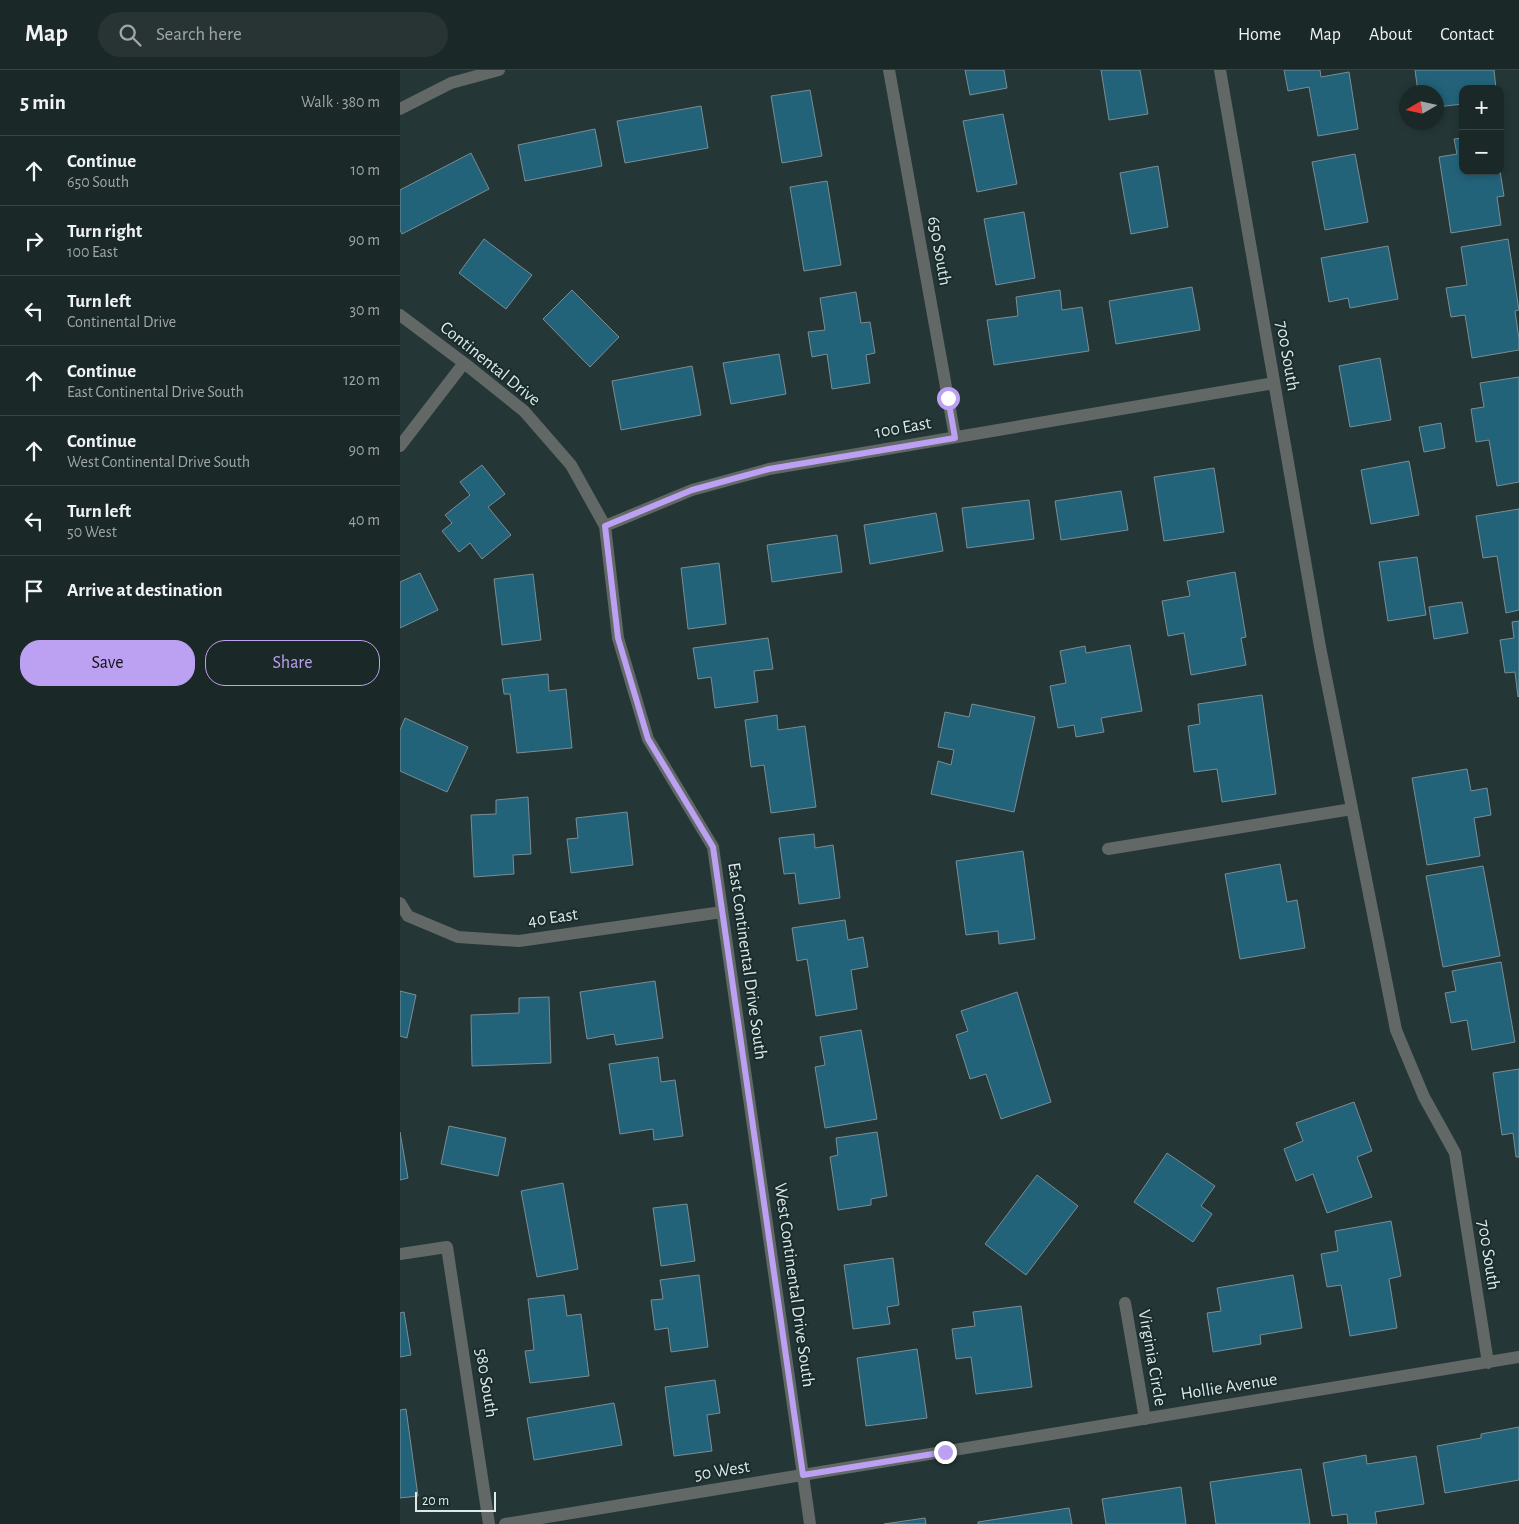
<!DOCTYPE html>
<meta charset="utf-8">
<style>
body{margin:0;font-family:"Alegreya Sans",sans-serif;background:#283434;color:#f1f3f6}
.controls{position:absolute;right:15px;top:15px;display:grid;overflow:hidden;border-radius:10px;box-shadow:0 2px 8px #0003}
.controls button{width:45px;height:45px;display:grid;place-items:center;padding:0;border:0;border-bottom:1px solid #394445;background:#1b2828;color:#f1f3f6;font:25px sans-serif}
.compass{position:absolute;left:999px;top:15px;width:45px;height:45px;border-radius:50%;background:#1b2828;box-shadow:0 2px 8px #0003;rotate:261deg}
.scale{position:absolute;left:15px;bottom:12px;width:81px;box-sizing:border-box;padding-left:5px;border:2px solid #dde8e8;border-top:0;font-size:14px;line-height:18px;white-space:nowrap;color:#dde8e8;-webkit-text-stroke:4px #1a2c2c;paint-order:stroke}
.stop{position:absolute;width:15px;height:15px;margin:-11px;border:4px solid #bca0f2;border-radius:50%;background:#fff}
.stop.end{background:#bca0f2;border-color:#fff;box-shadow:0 1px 5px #0008}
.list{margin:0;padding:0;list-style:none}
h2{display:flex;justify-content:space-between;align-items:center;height:65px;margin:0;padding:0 20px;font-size:21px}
h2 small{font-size:16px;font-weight:400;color:#a0a6a8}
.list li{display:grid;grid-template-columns:32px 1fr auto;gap:15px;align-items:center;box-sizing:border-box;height:70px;padding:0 20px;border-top:1px solid #394445}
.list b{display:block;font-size:19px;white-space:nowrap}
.list p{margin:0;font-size:16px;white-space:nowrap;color:#a0a6a8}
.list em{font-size:16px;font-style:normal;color:#a0a6a8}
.actions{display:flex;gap:10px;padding:15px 20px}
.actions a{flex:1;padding:11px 0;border:1px solid #bca0f2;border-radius:20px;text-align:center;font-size:18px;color:#bca0f2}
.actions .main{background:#bca0f2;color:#111}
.icon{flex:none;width:28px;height:28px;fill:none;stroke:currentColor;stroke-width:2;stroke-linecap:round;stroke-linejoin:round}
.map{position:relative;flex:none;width:1119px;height:1454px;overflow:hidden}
header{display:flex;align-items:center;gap:30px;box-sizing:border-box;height:70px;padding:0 25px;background:#1b2828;border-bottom:1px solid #394445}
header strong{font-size:24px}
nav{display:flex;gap:28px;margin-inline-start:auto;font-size:18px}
.search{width:350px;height:45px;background:#283434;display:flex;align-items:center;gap:12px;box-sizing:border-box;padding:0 18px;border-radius:28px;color:#a0a6a8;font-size:19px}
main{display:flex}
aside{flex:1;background:#1b2828}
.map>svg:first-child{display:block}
</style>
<header>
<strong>Map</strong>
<div class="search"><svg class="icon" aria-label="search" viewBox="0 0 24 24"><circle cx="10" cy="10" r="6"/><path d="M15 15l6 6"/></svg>Search here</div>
<nav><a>Home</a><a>Map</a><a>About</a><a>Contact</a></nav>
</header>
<main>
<aside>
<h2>5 min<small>Walk · 380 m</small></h2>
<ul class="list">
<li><svg class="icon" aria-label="ahead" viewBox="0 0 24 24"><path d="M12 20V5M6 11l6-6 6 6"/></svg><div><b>Continue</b><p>650 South</p></div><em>10 m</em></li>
<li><svg class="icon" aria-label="right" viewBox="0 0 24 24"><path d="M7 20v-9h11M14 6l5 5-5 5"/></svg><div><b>Turn right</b><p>100 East</p></div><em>90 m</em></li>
<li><svg class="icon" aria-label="left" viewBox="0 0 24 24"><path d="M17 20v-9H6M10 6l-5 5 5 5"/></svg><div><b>Turn left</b><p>Continental Drive</p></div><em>30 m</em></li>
<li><svg class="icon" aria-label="ahead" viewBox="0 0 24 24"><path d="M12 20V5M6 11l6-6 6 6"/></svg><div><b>Continue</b><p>East Continental Drive South</p></div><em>120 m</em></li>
<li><svg class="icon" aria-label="ahead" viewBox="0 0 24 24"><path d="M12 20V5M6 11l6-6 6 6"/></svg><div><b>Continue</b><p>West Continental Drive South</p></div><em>90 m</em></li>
<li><svg class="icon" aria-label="left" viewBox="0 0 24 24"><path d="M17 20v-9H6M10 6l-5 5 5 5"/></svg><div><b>Turn left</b><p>50 West</p></div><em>40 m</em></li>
<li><svg class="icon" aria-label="arrive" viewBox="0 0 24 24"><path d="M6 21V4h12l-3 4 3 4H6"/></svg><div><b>Arrive at destination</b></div></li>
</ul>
<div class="actions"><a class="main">Save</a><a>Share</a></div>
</aside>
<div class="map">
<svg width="1119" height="1454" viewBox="0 0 1119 1454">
<rect width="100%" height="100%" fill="#243636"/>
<path fill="#23637a" stroke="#7b8c94" d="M 565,0 L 604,0 L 607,18 L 570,25 Z
M 701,0 L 740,0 L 748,44 L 709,50 Z
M 884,0 L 920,0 L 921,7 L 949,2 L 958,59 L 918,66 L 909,17 L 888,21 Z
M 1015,0 L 1094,0 L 1096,19 L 1063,19 L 1063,34 L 1036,37 L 1036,22 L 1032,22 L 1031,21 L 1018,22 Z
M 410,20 L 422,86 L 382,93 L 371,26 Z
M 301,36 L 308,78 L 225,93 L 217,51 Z
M 603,44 L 617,114 L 577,122 L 563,51 Z
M 195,59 L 202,96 L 125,111 L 118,75 Z
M 1063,68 L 1063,101 L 1100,101 L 1104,126 L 1097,127 L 1101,155 L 1051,163 L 1039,87 L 1057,84 L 1054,69 Z
M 71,83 L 89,119 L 2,164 L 0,160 L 0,120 Z
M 955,84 L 968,152 L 925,160 L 912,92 Z
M 758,96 L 768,157 L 731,164 L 720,103 Z
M 427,111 L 441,195 L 404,201 L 390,117 Z
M 624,142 L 635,208 L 596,215 L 584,149 Z
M 84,169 L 132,205 L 106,239 L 59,203 Z
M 1108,169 L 1119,240 L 1115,241 L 1119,269 L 1119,280 L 1072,288 L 1065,245 L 1051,247 L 1046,218 L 1067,215 L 1061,177 Z
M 988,176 L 998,229 L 950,238 L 948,228 L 929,232 L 921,188 Z
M 792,217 L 800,260 L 716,274 L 709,231 Z
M 172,220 L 219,267 L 190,297 L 143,249 Z
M 660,220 L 662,240 L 682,237 L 689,281 L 594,295 L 587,250 L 618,246 L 616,227 Z
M 456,222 L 461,253 L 470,252 L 475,283 L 466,285 L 470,313 L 432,319 L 427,284 L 412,287 L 408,262 L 425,260 L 420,228 Z
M 379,284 L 386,324 L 331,334 L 323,293 Z
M 980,288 L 991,350 L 950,357 L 939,296 Z
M 292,296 L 301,345 L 221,360 L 212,311 Z
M 1119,307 L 1119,412 L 1097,416 L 1089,370 L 1076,372 L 1071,339 L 1084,337 L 1080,313 Z
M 1041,353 L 1045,378 L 1024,382 L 1019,357 Z
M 1009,391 L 1019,445 L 971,454 L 961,400 Z
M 82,395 L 105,424 L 88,437 L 111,465 L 82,489 L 70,473 L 59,482 L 42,461 L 52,453 L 45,445 L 70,425 L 60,412 Z
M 814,398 L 824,462 L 764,471 L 754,407 Z
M 721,421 L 728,460 L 661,470 L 655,431 Z
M 629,430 L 634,469 L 567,478 L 562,438 Z
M 1119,439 L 1119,540 L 1106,543 L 1097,486 L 1083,488 L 1076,446 Z
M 536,443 L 543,481 L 470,494 L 464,455 Z
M 437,465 L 442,502 L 372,512 L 367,475 Z
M 1017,487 L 1026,545 L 988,551 L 979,492 Z
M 319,493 L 326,554 L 288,559 L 281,498 Z
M 835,502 L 846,567 L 841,568 L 846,595 L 791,605 L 784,563 L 768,566 L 762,531 L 790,526 L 787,511 Z
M 20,503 L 38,540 L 0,558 L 0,512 Z
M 133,504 L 141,570 L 102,575 L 94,509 Z
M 1062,532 L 1068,563 L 1034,569 L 1029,537 Z
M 1119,551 L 1119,626 L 1118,627 L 1115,602 L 1105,603 L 1100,570 L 1114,568 L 1112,552 Z
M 368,568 L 373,599 L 354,601 L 358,632 L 315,638 L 311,607 L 298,609 L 293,578 Z
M 730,575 L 742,641 L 701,648 L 704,662 L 676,667 L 674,655 L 658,658 L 650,616 L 666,613 L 660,581 L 685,576 L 686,583 Z
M 148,604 L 149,621 L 166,619 L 172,678 L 117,683 L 110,624 L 104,624 L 102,609 Z
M 862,625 L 876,724 L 822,732 L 817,699 L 794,702 L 788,656 L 800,654 L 798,634 Z
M 572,634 L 635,647 L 614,742 L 531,724 L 538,691 L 551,695 L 554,680 L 538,677 L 545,642 L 569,647 Z
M 377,645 L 378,660 L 405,656 L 416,737 L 371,743 L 364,695 L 351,697 L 345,650 Z
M 5,648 L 68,677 L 47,722 L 0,701 L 0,660 Z
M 1067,699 L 1071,721 L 1087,718 L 1091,745 L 1074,748 L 1080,786 L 1027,795 L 1012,708 Z
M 128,727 L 131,784 L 113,785 L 114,804 L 74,807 L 71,745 L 96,744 L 96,730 Z
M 227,742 L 233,795 L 171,803 L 167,769 L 178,768 L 176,748 Z
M 414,764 L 415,778 L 433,775 L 440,828 L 399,834 L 395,803 L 384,804 L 379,768 Z
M 623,781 L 635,869 L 599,874 L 598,861 L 566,865 L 556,791 Z
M 880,794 L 887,832 L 897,830 L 905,878 L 840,889 L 825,804 Z
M 1083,796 L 1100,886 L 1043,897 L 1026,806 Z
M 445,850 L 448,870 L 463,867 L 468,897 L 451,900 L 457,939 L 416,946 L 407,889 L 397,891 L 392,858 Z
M 1101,892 L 1115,972 L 1072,980 L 1067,950 L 1051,953 L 1045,923 L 1056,921 L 1052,901 Z
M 255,911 L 263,968 L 216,975 L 214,964 L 187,969 L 180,922 Z
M 0,921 L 16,925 L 7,968 L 0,966 Z
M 617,922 L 651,1032 L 601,1049 L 586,1004 L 570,1009 L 556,965 L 568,961 L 561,941 Z
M 149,927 L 151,993 L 72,996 L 71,945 L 119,943 L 119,928 Z
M 461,960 L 477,1049 L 425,1058 L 415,997 L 425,995 L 420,967 Z
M 258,987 L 261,1012 L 275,1010 L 283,1066 L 254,1070 L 253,1059 L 220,1064 L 209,994 Z
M 1119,999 L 1119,1087 L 1116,1087 L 1113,1063 L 1102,1065 L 1093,1003 Z
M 954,1032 L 972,1081 L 957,1087 L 972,1127 L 927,1143 L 913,1104 L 896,1111 L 884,1079 L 903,1071 L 896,1053 Z
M 49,1056 L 106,1068 L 98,1106 L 41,1094 Z
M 0,1062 L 8,1108 L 0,1110 Z
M 477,1062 L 487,1126 L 471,1129 L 471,1135 L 438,1140 L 430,1087 L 438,1085 L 436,1068 Z
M 767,1083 L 815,1116 L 801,1136 L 812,1144 L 793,1172 L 734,1132 Z
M 637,1105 L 678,1136 L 626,1205 L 585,1174 Z
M 163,1113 L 178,1199 L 137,1207 L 121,1121 Z
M 287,1134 L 295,1191 L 261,1196 L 253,1138 Z
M 991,1151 L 1001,1206 L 989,1209 L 997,1258 L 950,1266 L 941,1215 L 927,1217 L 921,1184 L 938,1181 L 935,1161 Z
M 493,1188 L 499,1235 L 487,1237 L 490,1254 L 453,1259 L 444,1195 Z
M 299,1205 L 308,1277 L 271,1282 L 268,1258 L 255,1260 L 251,1230 L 263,1229 L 260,1210 Z
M 893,1205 L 902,1258 L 860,1265 L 861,1274 L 813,1282 L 807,1243 L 821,1241 L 817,1218 Z
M 164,1225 L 167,1246 L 181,1244 L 189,1306 L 130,1313 L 125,1281 L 134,1280 L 128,1229 Z
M 621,1236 L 632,1317 L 576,1324 L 571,1287 L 556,1289 L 552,1259 L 575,1256 L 573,1242 Z
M 4,1242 L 11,1285 L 0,1287 L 0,1243 Z
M 517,1279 L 527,1348 L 466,1356 L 457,1288 Z
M 315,1310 L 320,1343 L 307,1345 L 312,1381 L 274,1386 L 265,1317 Z
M 214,1333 L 222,1375 L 134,1390 L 127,1348 Z
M 6,1339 L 18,1426 L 0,1428 L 0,1340 Z
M 1119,1357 L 1119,1410 L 1045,1423 L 1037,1376 L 1081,1368 L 1081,1364 Z
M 966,1385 L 967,1394 L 1016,1386 L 1024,1434 L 975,1442 L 977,1454 L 948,1454 L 947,1444 L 932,1446 L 923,1393 Z
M 901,1399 L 910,1454 L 816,1454 L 810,1412 Z
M 781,1417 L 786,1454 L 706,1454 L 702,1429 Z
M 669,1438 L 672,1454 L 578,1454 L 578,1452 Z
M 525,1448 L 526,1454 L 484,1454 Z"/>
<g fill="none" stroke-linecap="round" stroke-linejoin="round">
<path stroke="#616865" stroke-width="12" d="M 489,0 L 555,367
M 820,0 L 920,577 L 996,960 L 1024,1027 L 1055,1083 L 1088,1293
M 0,39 L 51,13 L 99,0
M 0,245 L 64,293 L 124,341 L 171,395 L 205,456 L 218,568 L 248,669 L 313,777 L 410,1454
M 0,376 L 64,293
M 205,456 L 292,420 L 369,399 L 874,313
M 708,779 L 952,739
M 0,833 L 8,846 L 58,867 L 119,871 L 322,842
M 0,1184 L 47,1177 L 89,1454
M 725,1233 L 745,1349
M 105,1454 L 1119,1287"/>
</g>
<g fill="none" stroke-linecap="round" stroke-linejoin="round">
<path stroke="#bca0f2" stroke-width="6" d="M 545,1382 L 403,1405 L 313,777 L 248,669 L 218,568 L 205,456 L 292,420 L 369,399 L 555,368 L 548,328"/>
</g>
<g text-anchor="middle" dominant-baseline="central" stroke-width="4" stroke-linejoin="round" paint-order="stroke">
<g font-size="18" fill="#dde8e8" stroke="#1a2c2c">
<text transform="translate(539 181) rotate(80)">650 South</text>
<text transform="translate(887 286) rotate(80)">700 South</text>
<text transform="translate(90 294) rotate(39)">Continental Drive</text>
<text transform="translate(503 358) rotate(-10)">100 East</text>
<text transform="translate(153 848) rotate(-8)">40 East</text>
<text transform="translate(347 891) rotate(82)">East Continental Drive South</text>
<text transform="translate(1088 1185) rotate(81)">700 South</text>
<text transform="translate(394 1215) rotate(82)">West Continental Drive South</text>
<text transform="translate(752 1288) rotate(80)">Virginia Circle</text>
<text transform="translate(86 1313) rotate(81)">580 South</text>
<text transform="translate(829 1317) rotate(-9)">Hollie Avenue</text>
<text transform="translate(322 1401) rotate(-9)">50 West</text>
</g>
</g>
</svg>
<div class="controls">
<button>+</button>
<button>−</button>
</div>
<svg class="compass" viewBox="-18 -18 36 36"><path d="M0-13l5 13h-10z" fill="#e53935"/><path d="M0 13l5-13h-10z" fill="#a0a6a8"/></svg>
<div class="scale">20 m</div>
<div class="stop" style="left:548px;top:328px"></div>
<div class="stop end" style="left:545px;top:1382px"></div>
</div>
</main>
